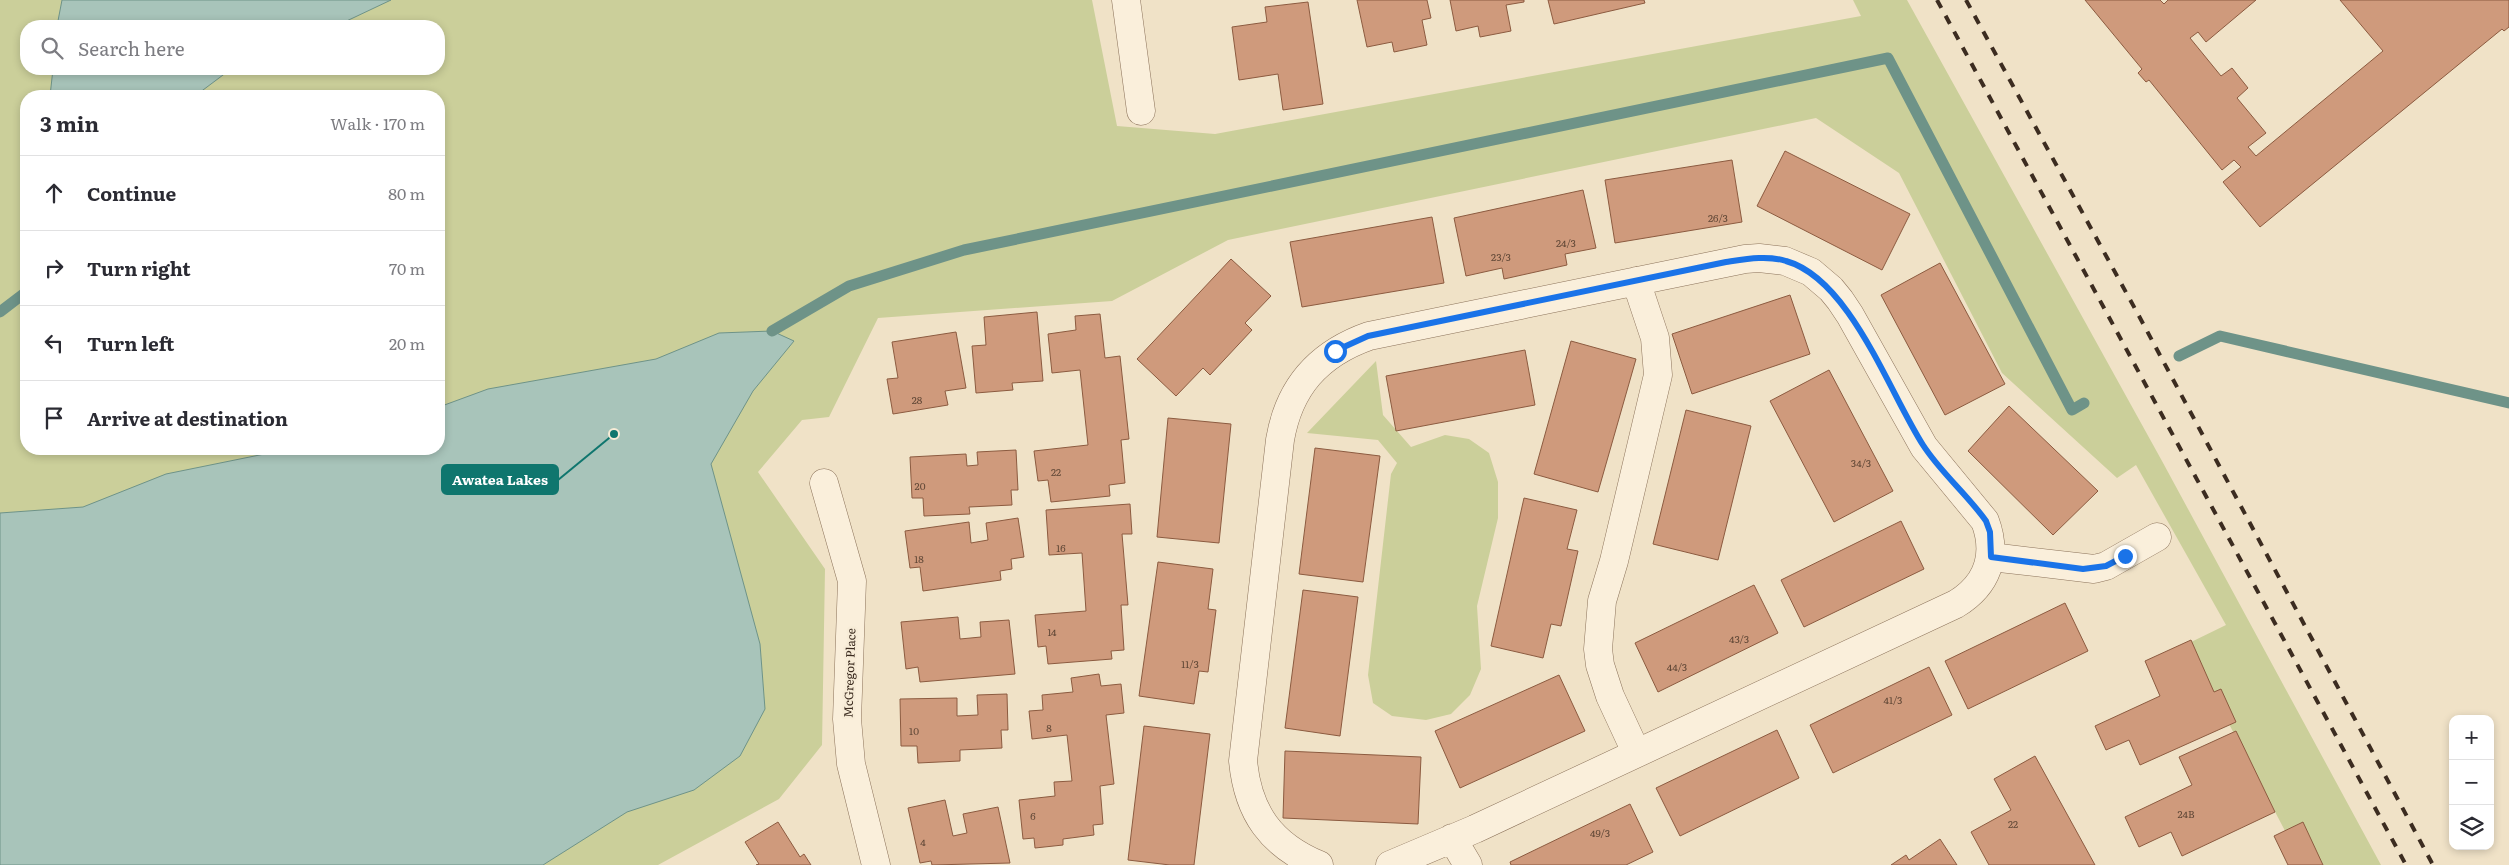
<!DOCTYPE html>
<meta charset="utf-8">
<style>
body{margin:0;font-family:Literata,serif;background:#f2f2f3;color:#2b2b33}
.controls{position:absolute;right:15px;bottom:15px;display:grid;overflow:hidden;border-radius:10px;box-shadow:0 2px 8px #0003}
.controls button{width:45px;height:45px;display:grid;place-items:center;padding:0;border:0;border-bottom:1px solid #e1e1e2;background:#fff;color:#2b2b33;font:25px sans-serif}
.stop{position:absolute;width:15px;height:15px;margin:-11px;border:4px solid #1a73e8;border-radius:50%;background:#fff}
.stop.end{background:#1a73e8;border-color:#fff;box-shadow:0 1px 5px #0008}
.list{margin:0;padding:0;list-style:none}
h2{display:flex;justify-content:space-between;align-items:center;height:65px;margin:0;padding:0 20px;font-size:21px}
h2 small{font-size:16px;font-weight:400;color:#7c7c81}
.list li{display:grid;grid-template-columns:32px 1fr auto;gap:15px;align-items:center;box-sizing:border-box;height:75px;padding:0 20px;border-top:1px solid #e1e1e2}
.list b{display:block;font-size:19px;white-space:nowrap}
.list em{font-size:16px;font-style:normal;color:#7c7c81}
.icon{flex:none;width:28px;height:28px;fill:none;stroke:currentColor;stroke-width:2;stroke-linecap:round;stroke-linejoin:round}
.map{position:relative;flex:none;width:2509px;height:865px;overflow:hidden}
.search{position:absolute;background:#fff;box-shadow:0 2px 8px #0003;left:20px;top:20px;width:425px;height:55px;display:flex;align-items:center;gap:12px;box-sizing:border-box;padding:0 18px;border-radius:20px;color:#7c7c81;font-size:19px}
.panel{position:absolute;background:#fff;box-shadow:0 2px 8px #0003;left:20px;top:90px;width:425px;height:365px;border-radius:20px}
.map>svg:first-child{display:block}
</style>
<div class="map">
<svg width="2509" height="865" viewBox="0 0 2509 865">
<rect width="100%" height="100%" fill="#f0e2c7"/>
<path fill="#cbcf9a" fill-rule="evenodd" d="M 0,0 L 1092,0 L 1117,126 L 1215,134 L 1861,16 L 1853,0 L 1907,0 L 2162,461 L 2381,865 L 2303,865 L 2187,644 L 2226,625 L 2136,465 L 2117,478 L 2002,373 L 1899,173 L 1816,118 L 1228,240 L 1112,301 L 878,318 L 829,417 L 802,420 L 758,472 L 825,569 L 822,745 L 779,799 L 658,865 L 0,865 ZM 26,26 L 439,26 L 439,69 L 26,69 ZM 26,96 L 439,96 L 439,449 L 26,449 Z
M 1376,361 L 1383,415 L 1411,447 L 1445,435 L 1469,439 L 1489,453 L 1498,482 L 1498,518 L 1477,606 L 1481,669 L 1470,695 L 1451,714 L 1426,720 L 1392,716 L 1373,703 L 1368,675 L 1391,474 L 1397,463 L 1378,440 L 1307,433 Z"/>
<path fill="#a8c4ba" stroke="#6e9388" d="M 62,0 L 391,0 L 336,26 L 57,26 Z
M 53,69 L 231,69 L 195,96 L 50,96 Z
M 772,331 L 794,341 L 753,391 L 711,464 L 760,644 L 765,709 L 740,756 L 694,790 L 627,812 L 543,865 L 0,865 L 0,513 L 83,507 L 166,474 L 289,449 L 439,449 L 439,407 L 488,389 L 656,359 L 719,333 Z"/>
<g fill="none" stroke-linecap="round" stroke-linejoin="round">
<path stroke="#6e9388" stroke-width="11" d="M 0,312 L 26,292
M 772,331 L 849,286 L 964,250 L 1888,58 L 2072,410 L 2084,403
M 2179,356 L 2220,336 L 2509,403"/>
</g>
<path fill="#cf9a7c" stroke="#8c5b40" d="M 1357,0 L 1427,0 L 1431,18 L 1422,20 L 1427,45 L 1394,52 L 1392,42 L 1367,47 Z
M 1450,0 L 1524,0 L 1524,2 L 1506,5 L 1511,31 L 1480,37 L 1478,26 L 1456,31 Z
M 1548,0 L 1644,0 L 1645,3 L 1554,24 Z
M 2085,0 L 2160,0 L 2164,4 L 2168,0 L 2256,0 L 2206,42 L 2198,32 L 2190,38 L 2221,76 L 2232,68 L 2248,88 L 2237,98 L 2266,133 L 2248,147 L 2256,156 L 2383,51 L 2340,0 L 2509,0 L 2509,27 L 2504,31 L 2502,29 L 2260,227 L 2223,182 L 2241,167 L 2234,160 L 2222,170 L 2149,80 L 2146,82 L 2138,73 L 2142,69 Z
M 1308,2 L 1323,104 L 1283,110 L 1278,74 L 1239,80 L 1232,27 L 1267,22 L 1265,7 Z
M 1785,151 L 1910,214 L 1882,270 L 1757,206 Z
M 1732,160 L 1742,222 L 1615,243 L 1605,180 Z
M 1583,190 L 1596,248 L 1565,254 L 1567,265 L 1504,279 L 1502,268 L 1466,276 L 1454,218 Z
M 1432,217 L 1444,283 L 1302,307 L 1290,242 Z
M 1231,259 L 1271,296 L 1245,323 L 1252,330 L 1210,375 L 1203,368 L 1176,396 L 1137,359 Z
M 1940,263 L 2005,384 L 1945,415 L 1881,295 Z
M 1790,295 L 1810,354 L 1692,394 L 1672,334 Z
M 1037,312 L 1043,381 L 1012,383 L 1013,390 L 976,393 L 972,346 L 986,345 L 984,317 Z
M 1100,314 L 1105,358 L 1120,356 L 1129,439 L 1121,440 L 1125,483 L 1109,485 L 1110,496 L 1051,502 L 1048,480 L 1038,481 L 1034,451 L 1088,445 L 1080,370 L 1052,373 L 1048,334 L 1076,330 L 1075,316 Z
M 956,332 L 966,388 L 945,391 L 948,405 L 893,414 L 887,379 L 898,378 L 892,342 Z
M 1571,341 L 1636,359 L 1598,492 L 1534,474 Z
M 1525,350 L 1535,405 L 1396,431 L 1386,376 Z
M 1829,370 L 1893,491 L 1834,522 L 1770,401 Z
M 2009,406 L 2098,491 L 2053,535 L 1968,451 Z
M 1686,410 L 1751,426 L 1718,560 L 1653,544 Z
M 1168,418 L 1231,424 L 1219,543 L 1157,537 Z
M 1315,448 L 1380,456 L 1363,582 L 1299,574 Z
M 1016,450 L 1018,490 L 1011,490 L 1012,505 L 969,507 L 970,514 L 924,516 L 923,498 L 912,498 L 910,457 L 966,454 L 967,466 L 978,465 L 977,452 Z
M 1524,498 L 1577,510 L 1567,549 L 1578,551 L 1561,626 L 1551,624 L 1543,658 L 1491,646 Z
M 1130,504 L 1132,534 L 1122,534 L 1128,605 L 1121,605 L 1124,650 L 1111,651 L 1112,659 L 1048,664 L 1046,646 L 1038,647 L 1035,615 L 1086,611 L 1082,553 L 1049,555 L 1046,510 Z
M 1018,518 L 1024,557 L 1011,559 L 1012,569 L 1000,571 L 1001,580 L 923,591 L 920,567 L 910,568 L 905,531 L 969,522 L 971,543 L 988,540 L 986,523 Z
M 1901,521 L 1924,569 L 1804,627 L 1781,580 Z
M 1158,562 L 1213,569 L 1208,609 L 1216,610 L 1208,672 L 1199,671 L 1194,704 L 1139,696 Z
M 1754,585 L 1778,633 L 1658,692 L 1635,643 Z
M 1303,590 L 1358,597 L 1340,736 L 1285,728 Z
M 2065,603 L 2088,651 L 1968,709 L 1945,661 Z
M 958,617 L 960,639 L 981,637 L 980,622 L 1009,620 L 1015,674 L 920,682 L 918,667 L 906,669 L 901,622 Z
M 2191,640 L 2214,692 L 2221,689 L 2236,722 L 2140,765 L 2129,740 L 2106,750 L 2095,726 L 2160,696 L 2145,661 Z
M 1929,667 L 1952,715 L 1833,773 L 1810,725 Z
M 1099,674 L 1101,686 L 1121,684 L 1124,713 L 1106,715 L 1114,784 L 1100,786 L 1103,824 L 1093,825 L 1094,835 L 1063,839 L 1063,845 L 1035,848 L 1034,838 L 1023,839 L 1019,800 L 1055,796 L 1054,782 L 1072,781 L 1067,735 L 1032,739 L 1029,711 L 1043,710 L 1042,695 L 1073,692 L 1071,678 Z
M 1559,675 L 1585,731 L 1460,788 L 1435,731 Z
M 1007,694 L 1008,730 L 1001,730 L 1002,748 L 960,750 L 960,761 L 918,763 L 917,746 L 901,746 L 900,699 L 957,698 L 957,716 L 978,715 L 977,695 Z
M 1144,726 L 1210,734 L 1194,865 L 1170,865 L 1128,860 Z
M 1777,730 L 1799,778 L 1680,836 L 1656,788 Z
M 2236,731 L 2275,812 L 2182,856 L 2171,832 L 2139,847 L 2125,817 L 2192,785 L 2179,757 Z
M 1285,751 L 1421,757 L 1418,824 L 1283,818 Z
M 2035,756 L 2095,865 L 1989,865 L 1971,832 L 2011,810 L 1994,779 Z
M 945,800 L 953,836 L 967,833 L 963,814 L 998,807 L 1010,863 L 932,865 L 931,861 L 920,863 L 908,808 Z
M 1630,804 L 1653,852 L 1626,865 L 1511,865 L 1510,862 Z
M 778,822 L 800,857 L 804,854 L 811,865 L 756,865 L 759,864 L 745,842 Z
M 2303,822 L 2323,865 L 2288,865 L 2274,836 Z
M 1940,839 L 1957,865 L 1891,865 L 1906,855 L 1909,860 Z"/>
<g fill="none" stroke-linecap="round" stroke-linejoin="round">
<g stroke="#8c735b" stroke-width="29">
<path id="minor" d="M 1126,0 L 1141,111
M 1636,281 L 1655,338 L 1658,375 L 1614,561 L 1602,601 L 1598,649 L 1600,665 L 1610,696 L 1636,752
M 824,483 L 852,581 L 847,719 L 851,764 L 876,865
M 1991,557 L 2094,569 L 2106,566 L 2157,537
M 1452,838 L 1468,865
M 1319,865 C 1271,845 1248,813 1243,761 L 1280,440 C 1289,387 1318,354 1369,336 L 1745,259 L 1759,258 L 1785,261 L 1811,272 L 1831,289 L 1840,300 L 1850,315 L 1924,447 L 1985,521 C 1998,556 1987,585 1956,604 L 1475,829 L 1390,865"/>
</g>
<use href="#minor" stroke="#faefdb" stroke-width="28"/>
<path stroke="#3c2c20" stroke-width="4" stroke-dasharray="9 9" stroke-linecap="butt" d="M 1937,0 L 2406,865
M 1966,0 L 2139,316 L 2433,865"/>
</g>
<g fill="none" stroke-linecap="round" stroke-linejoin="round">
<path stroke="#1a73e8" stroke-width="6" d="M 1335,351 L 1368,336 L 1726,262 C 1746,259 1767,255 1786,261 C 1850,279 1889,392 1923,445 C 1941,473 1967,494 1986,521 L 1990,532 L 1991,557 L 2083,569 L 2106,566 L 2125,556"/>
</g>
<g text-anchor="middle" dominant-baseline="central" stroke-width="5" stroke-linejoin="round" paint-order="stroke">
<g font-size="10" fill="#614837">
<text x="1718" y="217">26/3</text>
<text x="1566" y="242">24/3</text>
<text x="1501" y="256">23/3</text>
<text x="917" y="399">28</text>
<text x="1861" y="462">34/3</text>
<text x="1056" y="471">22</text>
<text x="920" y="485">20</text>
<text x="1061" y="547">16</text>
<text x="919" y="558">18</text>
<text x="1052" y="631">14</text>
<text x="1739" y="638">43/3</text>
<text x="1190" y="663">11/3</text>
<text x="1677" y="666">44/3</text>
<text x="1893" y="699">41/3</text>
<text x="1049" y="727">8</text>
<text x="914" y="730">10</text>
<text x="2186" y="813">24B</text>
<text x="1033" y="815">6</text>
<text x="2013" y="823">22</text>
<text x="1600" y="832">49/3</text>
<text x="923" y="841">4</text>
</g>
<g font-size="12" fill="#3c2c20" stroke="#f7ecd7">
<text transform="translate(849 673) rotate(-88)">McGregor Place</text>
</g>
</g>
<path fill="none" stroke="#0f766e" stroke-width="2" d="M614 434L558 480"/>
<circle fill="#0f766e" stroke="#f7ecd7" stroke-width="2" cx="614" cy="434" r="5"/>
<rect fill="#0f766e" stroke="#0f766e" stroke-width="2" x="442" y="465" width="116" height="29" rx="5"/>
<g font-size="14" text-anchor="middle" font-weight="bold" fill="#fff">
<text x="500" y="485">Awatea Lakes</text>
</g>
</svg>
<div class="controls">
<button>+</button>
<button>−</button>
<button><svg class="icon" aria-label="layers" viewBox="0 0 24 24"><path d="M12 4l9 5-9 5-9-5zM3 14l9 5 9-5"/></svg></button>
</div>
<div class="stop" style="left:1335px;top:351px"></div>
<div class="stop end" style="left:2125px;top:556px"></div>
<div class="search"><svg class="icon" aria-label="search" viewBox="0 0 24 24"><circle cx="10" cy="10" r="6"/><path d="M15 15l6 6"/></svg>Search here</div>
<section class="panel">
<h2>3 min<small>Walk · 170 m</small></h2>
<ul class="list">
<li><svg class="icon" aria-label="ahead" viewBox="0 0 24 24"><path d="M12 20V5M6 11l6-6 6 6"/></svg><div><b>Continue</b></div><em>80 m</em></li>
<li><svg class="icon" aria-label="right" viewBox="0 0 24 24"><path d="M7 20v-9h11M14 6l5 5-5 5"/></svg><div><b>Turn right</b></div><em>70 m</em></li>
<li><svg class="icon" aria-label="left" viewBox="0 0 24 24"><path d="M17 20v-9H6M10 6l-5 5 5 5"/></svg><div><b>Turn left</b></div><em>20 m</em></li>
<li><svg class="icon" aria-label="arrive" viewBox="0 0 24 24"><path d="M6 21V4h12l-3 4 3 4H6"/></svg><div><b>Arrive at destination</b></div></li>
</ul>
</section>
</div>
